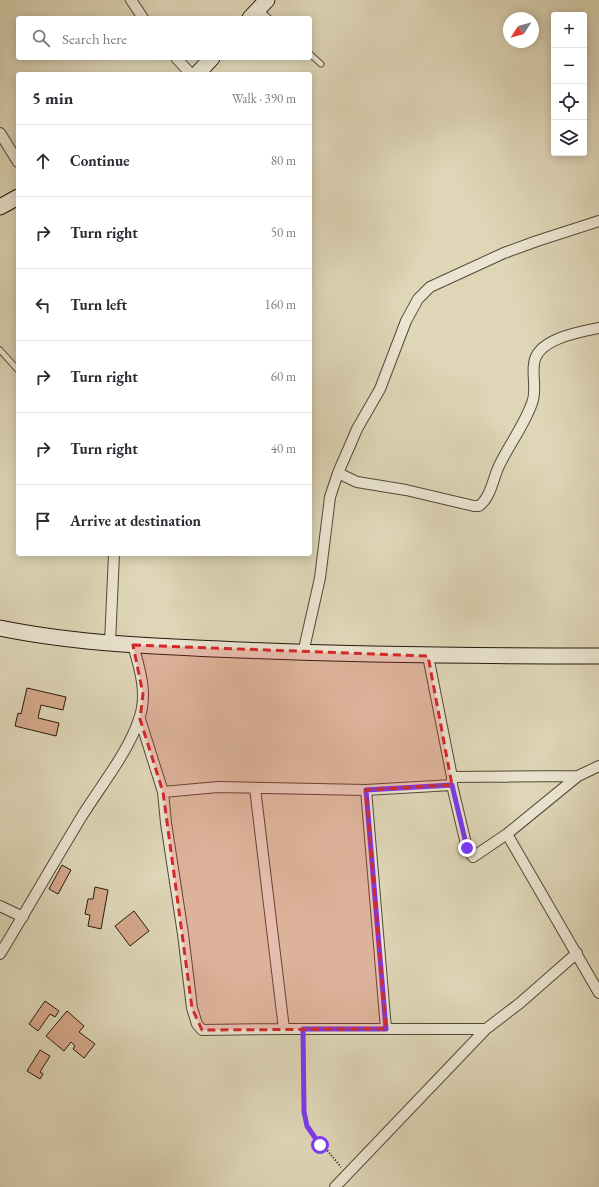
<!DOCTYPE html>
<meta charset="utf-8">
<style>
body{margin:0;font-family:"EB Garamond",serif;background:#f7f7f7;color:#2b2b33}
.controls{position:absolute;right:12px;top:12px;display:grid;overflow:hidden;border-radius:4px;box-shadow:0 2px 10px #0003}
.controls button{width:36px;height:36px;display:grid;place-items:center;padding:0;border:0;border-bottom:1px solid #e1e1e2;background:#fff;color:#2b2b33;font:20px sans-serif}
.compass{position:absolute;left:503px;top:12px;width:36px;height:36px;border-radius:50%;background:#fff;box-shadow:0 2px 10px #0003;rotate:234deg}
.stop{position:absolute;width:12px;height:12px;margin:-9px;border:3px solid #7c3aed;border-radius:50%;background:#fff}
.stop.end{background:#7c3aed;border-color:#fff;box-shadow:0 1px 4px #0008}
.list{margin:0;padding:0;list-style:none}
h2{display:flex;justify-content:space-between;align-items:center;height:52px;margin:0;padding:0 16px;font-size:17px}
h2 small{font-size:13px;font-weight:400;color:#7c7c81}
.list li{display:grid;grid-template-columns:26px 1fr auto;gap:12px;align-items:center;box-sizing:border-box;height:72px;padding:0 16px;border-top:1px solid #e1e1e2}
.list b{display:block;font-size:15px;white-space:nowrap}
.list em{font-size:13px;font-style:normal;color:#7c7c81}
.icon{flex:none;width:22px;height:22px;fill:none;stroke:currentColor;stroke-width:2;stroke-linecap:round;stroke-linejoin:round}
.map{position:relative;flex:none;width:599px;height:1187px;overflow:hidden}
.search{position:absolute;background:#fff;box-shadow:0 2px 10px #0003;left:16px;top:16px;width:296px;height:44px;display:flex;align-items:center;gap:10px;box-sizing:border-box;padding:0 14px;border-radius:4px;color:#7c7c81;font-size:15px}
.panel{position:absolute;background:#fff;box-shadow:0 2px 10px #0003;left:16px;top:72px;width:296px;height:484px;border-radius:4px}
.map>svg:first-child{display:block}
</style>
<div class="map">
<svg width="599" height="1187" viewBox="0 0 599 1187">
<rect width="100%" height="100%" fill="#ded6b7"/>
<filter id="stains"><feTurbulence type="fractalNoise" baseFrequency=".005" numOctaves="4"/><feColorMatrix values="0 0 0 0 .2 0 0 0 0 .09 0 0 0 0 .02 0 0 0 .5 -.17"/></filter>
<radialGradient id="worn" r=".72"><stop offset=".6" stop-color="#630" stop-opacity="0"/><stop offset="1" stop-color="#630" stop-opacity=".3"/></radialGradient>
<path fill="#d5a88c" stroke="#27180c" d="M 27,688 L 66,697 L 63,710 L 41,705 L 38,718 L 59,723 L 56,736 L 15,726 L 18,713 L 21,714 Z
M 62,865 L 71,870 L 58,894 L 49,889 Z
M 95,887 L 108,890 L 101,929 L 88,926 L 90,915 L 85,914 L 88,899 L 93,899 Z
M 134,911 L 149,931 L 130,946 L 115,926 Z
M 45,1001 L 59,1011 L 55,1017 L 50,1014 L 38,1031 L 29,1024 Z
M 67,1011 L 84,1026 L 79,1032 L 95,1044 L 84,1058 L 73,1049 L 75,1046 L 71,1042 L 64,1051 L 46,1036 Z
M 40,1050 L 50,1056 L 40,1072 L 43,1074 L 40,1079 L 27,1071 Z"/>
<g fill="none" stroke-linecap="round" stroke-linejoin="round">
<g stroke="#554837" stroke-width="7">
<path id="lane" d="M 259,9 L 269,18
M 310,54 L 321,64
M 0,350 L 18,370"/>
</g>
<g stroke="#554837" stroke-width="12">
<path id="street" d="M 131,0 L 143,18
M 176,58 L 191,74
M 0,133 L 18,162
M 338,473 L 357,482 L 406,490 L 474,506 L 479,506 C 490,498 493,480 498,468 C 508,446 524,426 532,403 C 537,391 532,376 534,364 C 536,339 579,332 599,328
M 110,643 L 114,554
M 303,653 L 320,578 L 330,497 L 338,473 L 357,429 L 380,389 L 406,321 L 418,299 L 430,287 L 504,253 L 537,241 L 599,221
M 428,656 L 452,777 L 452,785 L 467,848 L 473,857 L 507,834 L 578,776 L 599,766
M 140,719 L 163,792 L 166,823 L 183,934 L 192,1008 L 197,1024 L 202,1030 L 284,1029
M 452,777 L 578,776
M 255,788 L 284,1029 L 486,1029
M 366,790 L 386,1029
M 163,792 L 218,787 L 366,790 L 452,785
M 507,834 L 599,993
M 0,906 L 23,917
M 0,954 C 28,908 54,862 82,816 C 100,787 129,751 139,719 C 148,695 140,669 133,645
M 335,1187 L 486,1029 L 520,1003 L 577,953"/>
</g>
<g stroke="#27180c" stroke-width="17">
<path id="secondary" d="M 250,18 L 267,0
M 197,74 L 212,58
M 0,207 L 18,197
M 0,628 C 79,644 160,647 240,650 C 360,655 479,656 599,656"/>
</g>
<path stroke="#27180c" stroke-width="2" stroke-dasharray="1 2" stroke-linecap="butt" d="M 303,1038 L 305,1112 L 307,1126 L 341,1167"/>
<use href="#lane" stroke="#eae4d0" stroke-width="5"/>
<use href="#street" stroke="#eae4d0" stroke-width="10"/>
<use href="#secondary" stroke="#eae4d0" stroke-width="15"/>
</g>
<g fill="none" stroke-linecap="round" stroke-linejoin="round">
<path stroke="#7c3aed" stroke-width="5" d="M 320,1145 L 307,1126 L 304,1112 L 303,1029 L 386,1029 L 366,790 L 452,785 L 467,848"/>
</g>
<path fill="#d62828" fill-opacity="0.2" stroke="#d62828" stroke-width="3" stroke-dasharray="8 5" stroke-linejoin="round" d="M 133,645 L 428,656 L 452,785 L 366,790 L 386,1029 L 202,1030 L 192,1008 L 163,792 L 140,719 L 143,694 Z"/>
<rect width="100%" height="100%" filter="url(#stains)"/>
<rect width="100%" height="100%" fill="url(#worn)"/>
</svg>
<div class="controls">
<button>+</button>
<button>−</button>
<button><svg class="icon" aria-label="locate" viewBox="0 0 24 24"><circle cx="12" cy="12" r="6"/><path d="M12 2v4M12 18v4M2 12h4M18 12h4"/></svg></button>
<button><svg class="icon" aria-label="layers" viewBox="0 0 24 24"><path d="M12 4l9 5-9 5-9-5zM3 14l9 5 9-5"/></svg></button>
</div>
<svg class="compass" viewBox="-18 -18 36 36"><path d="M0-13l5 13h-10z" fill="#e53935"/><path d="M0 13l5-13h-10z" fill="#7c7c81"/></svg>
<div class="stop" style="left:320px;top:1145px"></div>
<div class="stop end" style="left:467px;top:848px"></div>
<div class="search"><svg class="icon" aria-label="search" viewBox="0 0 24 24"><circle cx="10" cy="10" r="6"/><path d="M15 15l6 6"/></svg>Search here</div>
<section class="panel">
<h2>5 min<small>Walk · 390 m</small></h2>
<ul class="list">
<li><svg class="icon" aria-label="ahead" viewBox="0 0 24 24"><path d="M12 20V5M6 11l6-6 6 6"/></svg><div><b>Continue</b></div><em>80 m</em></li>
<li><svg class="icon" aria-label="right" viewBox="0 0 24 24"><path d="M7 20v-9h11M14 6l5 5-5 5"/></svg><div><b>Turn right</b></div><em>50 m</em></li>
<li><svg class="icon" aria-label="left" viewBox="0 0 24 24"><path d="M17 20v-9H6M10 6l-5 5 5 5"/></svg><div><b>Turn left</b></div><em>160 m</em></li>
<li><svg class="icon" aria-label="right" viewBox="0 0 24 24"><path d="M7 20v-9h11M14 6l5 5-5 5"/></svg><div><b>Turn right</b></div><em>60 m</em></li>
<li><svg class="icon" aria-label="right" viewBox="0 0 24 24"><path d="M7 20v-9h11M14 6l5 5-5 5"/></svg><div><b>Turn right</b></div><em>40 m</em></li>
<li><svg class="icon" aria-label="arrive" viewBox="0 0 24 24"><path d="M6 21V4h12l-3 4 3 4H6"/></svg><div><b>Arrive at destination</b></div></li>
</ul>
</section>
</div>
